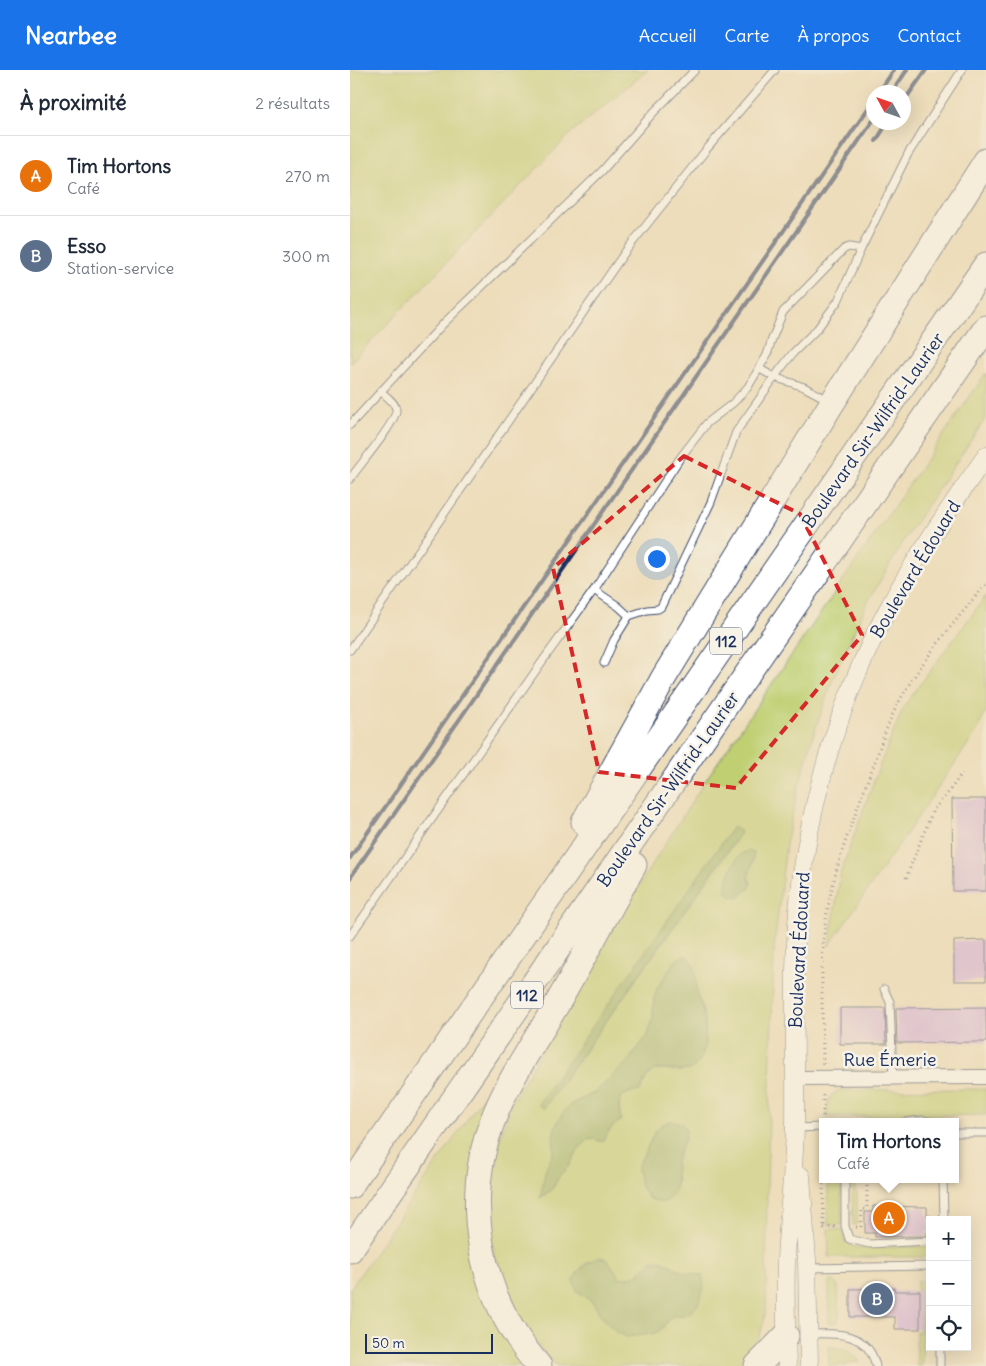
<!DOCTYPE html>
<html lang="fr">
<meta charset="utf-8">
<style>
body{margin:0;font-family:Delius,sans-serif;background:#f2f2f3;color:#1f2937}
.controls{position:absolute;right:15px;bottom:15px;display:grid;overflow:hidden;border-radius:0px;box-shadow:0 5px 20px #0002}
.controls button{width:45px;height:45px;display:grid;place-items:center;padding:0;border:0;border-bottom:1px solid #e0e1e3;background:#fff;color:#1f2937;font:25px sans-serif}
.compass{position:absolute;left:516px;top:15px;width:45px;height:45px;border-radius:50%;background:#fff;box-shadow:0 5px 20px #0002;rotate:310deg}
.scale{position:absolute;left:15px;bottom:12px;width:128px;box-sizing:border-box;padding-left:5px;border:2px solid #1b2f5e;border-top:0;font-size:14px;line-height:18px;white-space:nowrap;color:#1b2f5e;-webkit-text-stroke:4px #f7f3e8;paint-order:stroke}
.you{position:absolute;left:306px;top:488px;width:18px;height:18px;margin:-12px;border:4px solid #fff;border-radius:50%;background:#1a73e8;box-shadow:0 0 0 8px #1a73e833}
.badge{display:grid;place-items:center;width:32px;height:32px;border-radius:50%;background:#1a73e8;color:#fff;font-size:16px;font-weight:700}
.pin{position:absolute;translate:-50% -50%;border:2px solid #fff;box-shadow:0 1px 5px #0006}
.popup{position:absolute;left:469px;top:1048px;width:140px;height:65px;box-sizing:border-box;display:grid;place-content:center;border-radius:0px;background:#fff;filter:drop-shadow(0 1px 4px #0005);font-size:16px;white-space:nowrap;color:#747a83}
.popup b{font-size:19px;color:#1f2937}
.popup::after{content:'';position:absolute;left:50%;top:100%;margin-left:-10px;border:10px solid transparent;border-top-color:#fff}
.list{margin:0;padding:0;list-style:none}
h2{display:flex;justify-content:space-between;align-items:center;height:65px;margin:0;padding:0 20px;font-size:21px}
h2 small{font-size:16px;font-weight:400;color:#747a83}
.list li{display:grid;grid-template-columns:32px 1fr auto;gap:15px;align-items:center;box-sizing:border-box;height:80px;padding:0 20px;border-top:1px solid #e0e1e3}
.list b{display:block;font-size:19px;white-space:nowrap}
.list p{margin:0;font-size:16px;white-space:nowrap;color:#747a83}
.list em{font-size:16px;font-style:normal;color:#747a83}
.icon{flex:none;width:28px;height:28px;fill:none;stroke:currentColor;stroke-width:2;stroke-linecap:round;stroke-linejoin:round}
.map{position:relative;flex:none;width:636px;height:1296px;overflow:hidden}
header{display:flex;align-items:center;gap:30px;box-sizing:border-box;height:70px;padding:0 25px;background:#1a73e8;color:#fff}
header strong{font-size:24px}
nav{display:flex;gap:28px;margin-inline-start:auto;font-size:18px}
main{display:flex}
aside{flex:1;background:#fff}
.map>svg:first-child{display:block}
</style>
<header>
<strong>Nearbee</strong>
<nav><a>Accueil</a><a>Carte</a><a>À propos</a><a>Contact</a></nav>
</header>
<main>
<aside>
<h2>À proximité<small>2 résultats</small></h2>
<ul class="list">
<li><span class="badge" style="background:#e8710a">A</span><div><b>Tim Hortons</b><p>Café</p></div><em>270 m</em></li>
<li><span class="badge" style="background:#5c6f8a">B</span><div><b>Esso</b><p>Station-service</p></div><em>300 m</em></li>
</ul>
</aside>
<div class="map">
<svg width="636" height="1296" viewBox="0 0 636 1296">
<rect width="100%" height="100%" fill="#f7f3e8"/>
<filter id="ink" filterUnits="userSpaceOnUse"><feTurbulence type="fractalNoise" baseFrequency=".02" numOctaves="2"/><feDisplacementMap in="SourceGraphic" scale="10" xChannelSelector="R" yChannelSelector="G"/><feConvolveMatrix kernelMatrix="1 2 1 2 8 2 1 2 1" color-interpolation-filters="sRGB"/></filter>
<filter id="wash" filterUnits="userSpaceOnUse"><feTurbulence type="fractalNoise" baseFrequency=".0096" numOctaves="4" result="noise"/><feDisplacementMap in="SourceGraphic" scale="20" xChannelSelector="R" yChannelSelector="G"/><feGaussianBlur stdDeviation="1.12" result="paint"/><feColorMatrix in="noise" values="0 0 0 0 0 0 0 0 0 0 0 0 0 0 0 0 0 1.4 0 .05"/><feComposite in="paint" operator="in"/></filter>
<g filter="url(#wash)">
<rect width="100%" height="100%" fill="#edddba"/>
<path fill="#bfcf71" stroke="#6d7f68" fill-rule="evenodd" d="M 0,0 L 298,0 L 222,62 L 0,293 Z
M 636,303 L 636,348 L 556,467 L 516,535 L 482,611 L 461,672 L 447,723 L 436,774 L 424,879 L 417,1115 L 416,1236 C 414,1259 406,1277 395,1296 L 207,1296 L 177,1263 L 152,1214 L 138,1158 L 141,1097 L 161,1034 L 258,864 L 357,708 ZM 383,757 L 391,763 L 194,1038 L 188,1035 ZM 387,791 L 402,795 L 398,807 L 401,813 L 384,797 ZM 320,898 C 329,907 342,917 349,929 C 357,944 361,991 340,999 C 318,1007 304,984 290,1021 C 268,1023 267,1030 271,1050 L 261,1058 L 252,1071 L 243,1069 L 238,1070 L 229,1079 L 218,1097 L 209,1106 L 203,1118 L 191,1128 L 196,1098 L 204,1081 L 221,1034 L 246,1022 L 261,1009 L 278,991 L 298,965 L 303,946 L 304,928 ZM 306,1060 L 336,1068 C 328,1086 324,1090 327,1112 L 287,1098 ZM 249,1187 L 257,1189 L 270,1208 L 285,1206 L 304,1190 L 313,1191 L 335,1203 L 352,1205 C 356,1218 351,1238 336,1244 C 332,1246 324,1246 320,1247 L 311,1260 L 303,1264 L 255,1251 L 241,1230 L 227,1221 L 227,1203 L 236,1193 Z
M 636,526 L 636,641 L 627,661 L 479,876 L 491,801 L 529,697 L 554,636 Z
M 636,1019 L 636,1045 L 477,1047 C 477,1035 477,1025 490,1020 Z
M 134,1025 L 143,1031 L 121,1118 L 179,1296 L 0,1296 L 0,1219 Z
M 478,1109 L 491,1109 L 492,1155 L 478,1155 Z
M 502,1109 L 505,1109 L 505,1121 L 507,1123 L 507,1154 L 503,1155 Z
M 478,1159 L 492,1159 L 495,1170 L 502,1176 L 510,1178 L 580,1176 L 580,1187 L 479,1187 Z
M 479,1211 L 484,1211 L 488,1216 L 489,1248 L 485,1253 L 479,1253 Z
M 567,1211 L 573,1211 L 572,1296 L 567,1296 L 566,1262 L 570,1262 L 570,1221 L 566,1220 Z
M 479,1277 C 493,1278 502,1281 510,1292 L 497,1293 L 497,1296 L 479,1296 Z"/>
<path fill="#97b263" stroke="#597060" d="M 383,757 L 391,762 L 194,1038 L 188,1034 Z
M 398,781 L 404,783 L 402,795 L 398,807 L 401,813 L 400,818 L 389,827 L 382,826 L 376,822 C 374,813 384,790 391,784 C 392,783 396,782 398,781 Z
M 333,886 L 339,887 C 349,898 344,913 348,927 C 349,931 351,934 352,938 C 356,954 360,990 340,999 C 320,1007 304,983 290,1021 C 268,1023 267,1030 271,1050 L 261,1058 L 252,1072 L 244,1069 L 238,1070 L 229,1079 L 218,1097 L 209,1106 L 203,1118 L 190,1128 L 196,1098 L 204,1081 L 203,1066 L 205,1057 L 212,1044 L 221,1034 L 246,1022 L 278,991 L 298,965 L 303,946 L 304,928 L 307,918 L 325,891 Z
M 320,1051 C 350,1052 329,1075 326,1089 C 322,1108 335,1122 312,1133 L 298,1128 L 290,1115 L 287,1098 L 306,1060 L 312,1054 Z
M 249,1187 L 257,1189 L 270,1208 L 285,1206 L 304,1190 L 313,1191 L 335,1203 L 352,1205 C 356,1218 351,1239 336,1244 C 332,1246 325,1246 320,1247 L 311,1260 L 303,1264 L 276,1267 L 265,1261 L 255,1251 L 241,1230 L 227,1221 L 223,1211 C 229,1198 237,1193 249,1187 Z"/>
<g id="blocks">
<path fill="#d2a9e5" d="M 602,729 L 636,729 L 636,821 L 603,821 Z
M 636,870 L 636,911 L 604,911 L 604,871 Z
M 636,937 L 636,972 L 547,973 L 546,938 Z
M 490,938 L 535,938 L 536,974 L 490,974 Z
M 523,1136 L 577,1137 L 577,1146 L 580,1145 L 580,1162 L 577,1162 L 577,1166 L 570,1166 L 525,1167 L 525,1163 L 515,1163 L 515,1142 L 523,1142 Z
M 544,1218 L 545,1221 L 570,1221 L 570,1259 L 545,1259 L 545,1247 L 500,1247 L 500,1219 Z"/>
</g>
</g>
<g filter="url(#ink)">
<use href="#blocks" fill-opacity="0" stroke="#3a496c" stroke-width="1"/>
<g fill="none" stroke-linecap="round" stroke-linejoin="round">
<g stroke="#3a496c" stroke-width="9">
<path id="service" d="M 410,299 L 424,307 L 454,317 L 480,331
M 0,355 L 94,253 L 252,101 L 303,43 L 345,0
M 0,409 C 8,397 48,351 46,339 C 45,332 35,325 30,321
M 244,520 L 268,536 L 279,546
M 0,580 L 275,182 L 356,80 L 425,0
M 254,593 L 264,570 L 279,546 L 297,540 L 308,539 L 311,537 L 361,432 L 386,362 L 429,301 L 443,283 L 467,259 L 488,231 L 511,179 L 558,84 L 612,0
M 0,866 L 194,589 L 244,520 L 330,388 L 357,353 L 383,333 L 398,317 L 417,285 L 422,269 L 433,242 L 494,179 L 499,177 L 511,179
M 534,919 L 540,932 L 543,1008
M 555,1052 L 573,1050 L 581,1052
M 446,1058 L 473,1057
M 605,1063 L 636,1063
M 495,1109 L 495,1156 L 499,1169 L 519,1174 L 580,1171
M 593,1109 L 594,1150
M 458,1198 L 580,1196
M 460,1264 C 488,1263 518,1262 526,1296
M 590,1296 L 590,1277"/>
</g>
<g stroke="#3a496c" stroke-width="16">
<path id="minor" d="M 445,1008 L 636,1007"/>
</g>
<g stroke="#3a496c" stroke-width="19">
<path id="tertiary" d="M 451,1106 L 457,1190 L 459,1296
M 437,1296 C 436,1261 435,1226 436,1190 C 438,1146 444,1101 445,1056 C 446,984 442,913 448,841 C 457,737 489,631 538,539 C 566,486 601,436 636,386"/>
</g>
<g stroke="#3a496c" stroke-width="27">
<path id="motorway" d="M 234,752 L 314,607 L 482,333 L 636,91
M 0,1116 L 636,195
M 0,1180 L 636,258
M 189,1296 C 128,1227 110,1128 146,1042 C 163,1002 189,966 211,927 C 236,883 259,839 284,795
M 407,1296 L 436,1266"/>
</g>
<path stroke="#3a496c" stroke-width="3" stroke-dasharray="1 4" stroke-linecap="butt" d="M 556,808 L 583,740 L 598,723 L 612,703
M 473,994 C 473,951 470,907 474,864 C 481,803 501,754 523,697 C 531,675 538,651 550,630 C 573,589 605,551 636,514
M 473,1046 L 473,1022
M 473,1109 L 474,1163
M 474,1157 L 486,1157
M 506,1157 L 511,1157 L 512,1139 L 517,1139 L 517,1113"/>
<use href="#service" stroke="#fff" stroke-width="7"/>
<use href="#minor" stroke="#fff" stroke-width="14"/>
<use href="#tertiary" stroke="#fff" stroke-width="18"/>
<use href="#motorway" stroke="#fff" stroke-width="25"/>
<path stroke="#1b2f5e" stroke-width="4" d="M 529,22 L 544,0
M 542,22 L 557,0
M 554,31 L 576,0
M 526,71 L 538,52
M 0,788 L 524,30
M 0,808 L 524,49"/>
</g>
</g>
<path d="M0 0H636V1296H0ZM 334,386 L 450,444 L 512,565 L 386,718 L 249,702 L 203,498 Z" fill="#edddba" fill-opacity=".55" fill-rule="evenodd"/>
<path fill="none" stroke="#d62828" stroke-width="4" stroke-dasharray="10 6" stroke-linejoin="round" d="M 334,386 L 450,444 L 512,565 L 386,718 L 249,702 L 203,498 Z"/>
<g text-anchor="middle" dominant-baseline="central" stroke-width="5" stroke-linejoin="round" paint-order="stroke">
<g fill="#f7f3e8" stroke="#5d6a87" stroke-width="1">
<rect x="360" y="557.5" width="32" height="27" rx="4"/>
<rect x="161" y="911.5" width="32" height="27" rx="4"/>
</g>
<g font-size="16" font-weight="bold" fill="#1b2f5e">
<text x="376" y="571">112</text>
<text x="177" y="925">112</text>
</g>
<g font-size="18" fill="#1b2f5e" stroke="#f7f3e8">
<text transform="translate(523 360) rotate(-55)">Boulevard Sir-Wilfrid-Laurier</text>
<text transform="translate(565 499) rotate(-59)">Boulevard Édouard</text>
<text transform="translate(318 719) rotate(-55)">Boulevard Sir-Wilfrid-Laurier</text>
<text transform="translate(449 880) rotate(-87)">Boulevard Édouard</text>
<text x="540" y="989">Rue Émerie</text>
</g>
</g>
</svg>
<div class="controls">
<button>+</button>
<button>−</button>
<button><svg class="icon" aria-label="locate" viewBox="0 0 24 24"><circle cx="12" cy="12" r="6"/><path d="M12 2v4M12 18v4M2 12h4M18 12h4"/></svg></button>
</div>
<svg class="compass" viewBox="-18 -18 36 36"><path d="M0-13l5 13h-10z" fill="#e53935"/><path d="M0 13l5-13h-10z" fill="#747a83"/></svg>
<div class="scale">50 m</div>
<div class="you"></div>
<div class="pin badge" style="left:539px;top:1148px;background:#e8710a">A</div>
<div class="popup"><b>Tim Hortons</b>Café</div>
<div class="pin badge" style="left:527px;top:1229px;background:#5c6f8a">B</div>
</div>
</main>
